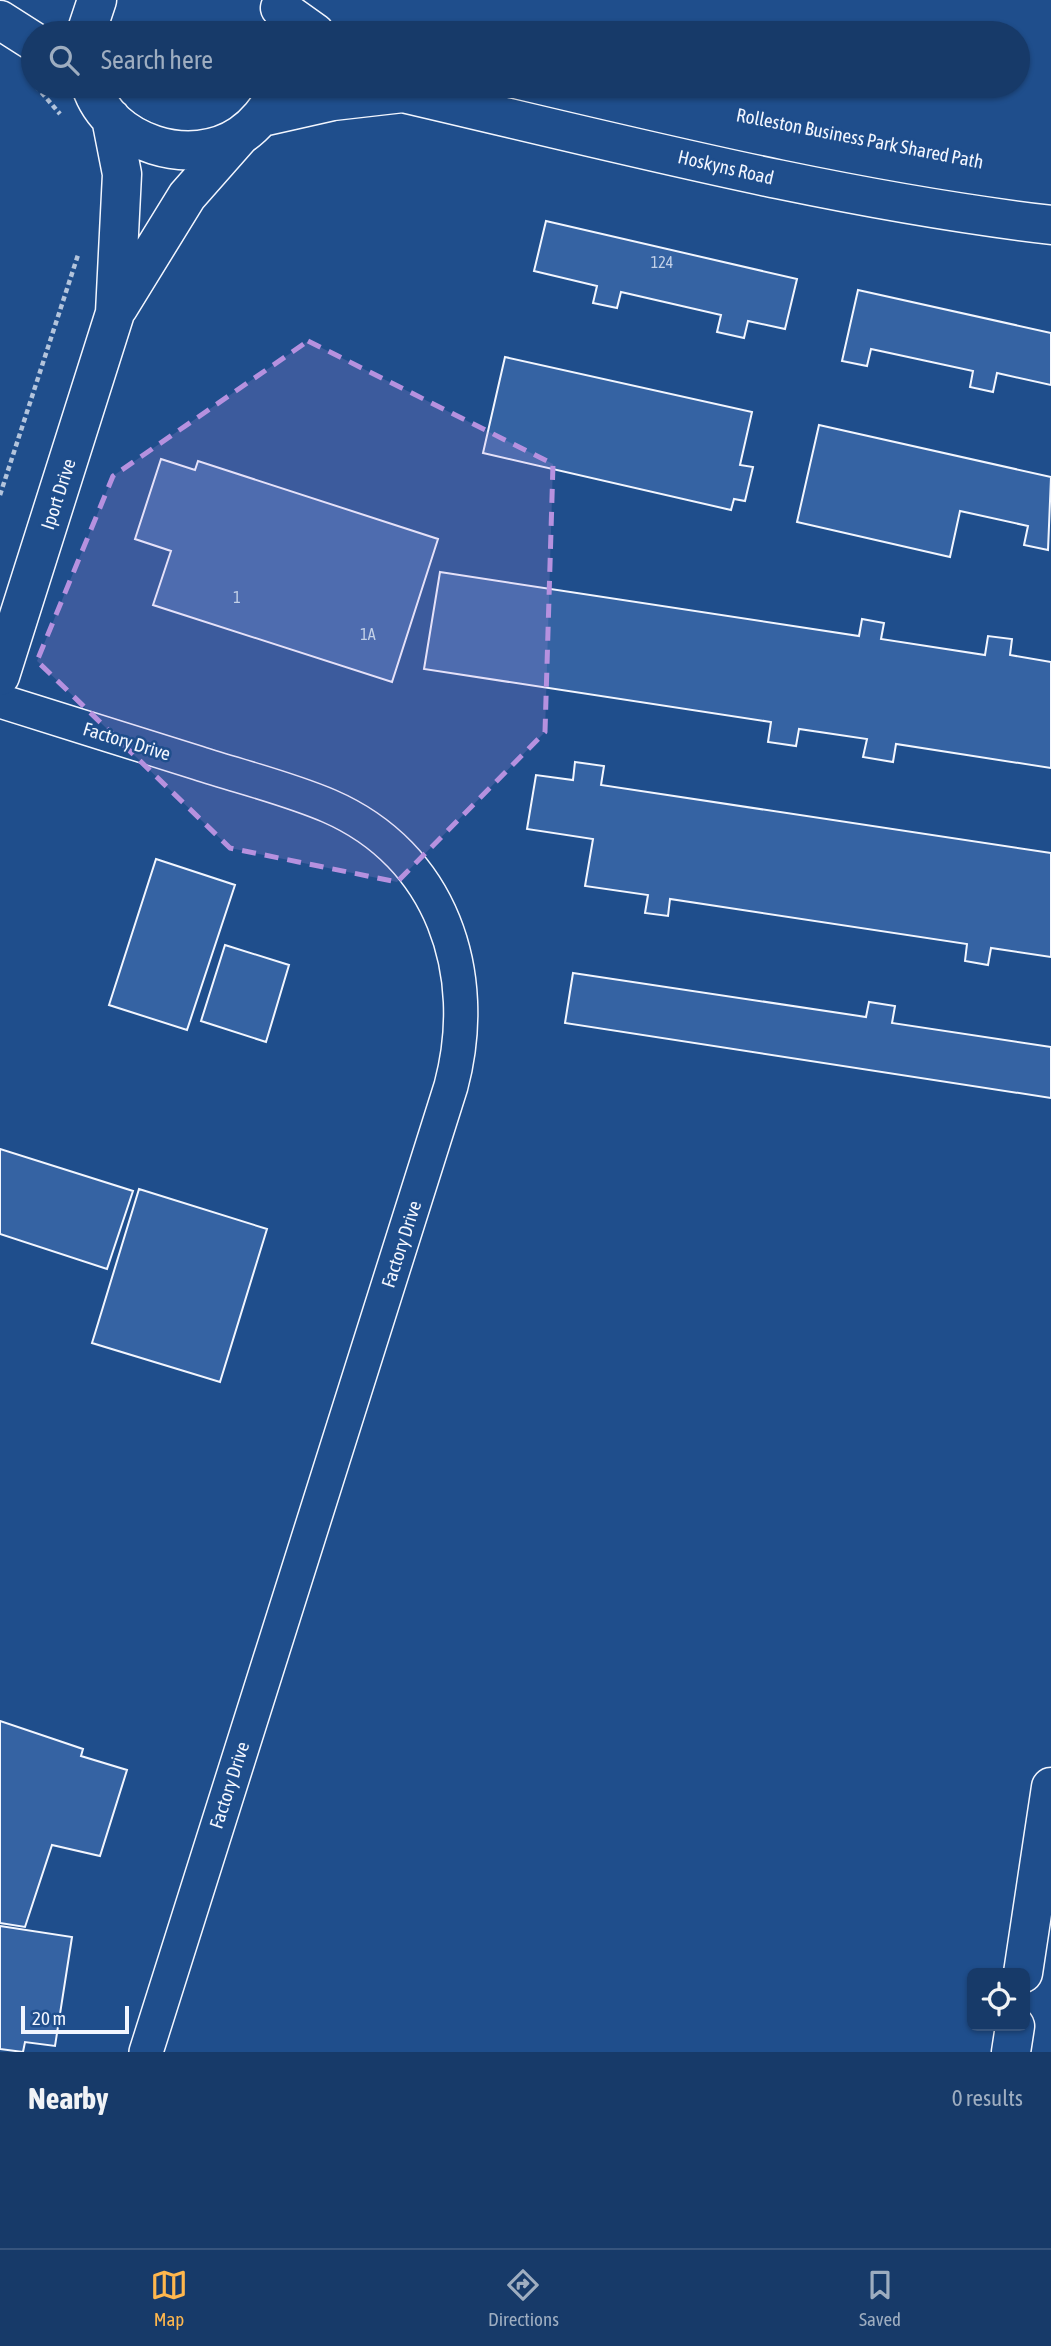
<!DOCTYPE html>
<style>
body{margin:0;font-family:"Asap Condensed",sans-serif;background:#244571;color:#f1f3f6}
.controls{position:absolute;right:21px;bottom:21px;display:grid;overflow:hidden;border-radius:10px;box-shadow:0 2px 5px #0004}
.controls button{width:63px;height:63px;display:grid;place-items:center;padding:0;border:0;border-bottom:2px solid #36547d;background:#173a69;color:#f1f3f6;font:35px sans-serif}
.scale{position:absolute;left:21px;bottom:18px;width:108px;box-sizing:border-box;padding-left:7px;border:4px solid #f2f6ff;border-top:0;font-size:19px;line-height:24px;white-space:nowrap;color:#f2f6ff;-webkit-text-stroke:5px #1f4e8c;paint-order:stroke}
.list{margin:0;padding:0;list-style:none}
h2{display:flex;justify-content:space-between;align-items:center;height:91px;margin:0;padding:0 28px;font-size:30px}
h2 small{font-size:23px;font-weight:400;color:#9eadc0}
.icon{flex:none;width:38px;height:38px;fill:none;stroke:currentColor;stroke-width:2;stroke-linecap:round;stroke-linejoin:round}
.map{position:relative;flex:none;width:1051px;height:2052px;overflow:hidden}
.search{position:absolute;background:#173a69;box-shadow:0 2px 5px #0004;left:21px;right:21px;top:21px;height:77px;display:flex;align-items:center;gap:18px;box-sizing:border-box;padding:0 24px;border-radius:38px;color:#9eadc0;font-size:26px}
.sheet{height:196px;background:#173a69}
nav{display:flex;justify-content:space-around;align-items:center;box-sizing:border-box;height:98px;border-top:2px solid #36547d;background:#173a69;font-size:19px;color:#9eadc0}
nav a{display:grid;justify-items:center;gap:4px}
nav .on{color:#ffb74d}
.map>svg:first-child{display:block}
</style>
<div class="map">
<svg width="1051" height="2052" viewBox="0 0 1051 2052">
<rect width="100%" height="100%" fill="#1f4e8c"/>
<path fill="#3563a3" stroke="#f2f6ff" stroke-width="2" d="M 546,221 L 797,279 L 785,329 L 748,321 L 744,338 L 717,332 L 721,315 L 621,292 L 617,308 L 593,303 L 597,286 L 534,271 Z
M 858,290 L 1051,333 L 1051,385 L 997,373 L 993,392 L 970,387 L 973,371 L 871,349 L 867,366 L 842,361 Z
M 505,357 L 752,412 L 740,465 L 753,467 L 745,501 L 734,499 L 731,510 L 483,453 Z
M 819,425 L 1051,477 L 1048,550 L 1024,545 L 1028,526 L 960,511 L 950,557 L 797,522 Z
M 161,459 L 195,470 L 198,461 L 438,539 L 392,682 L 153,605 L 171,551 L 135,539 Z
M 440,572 L 859,636 L 862,619 L 884,623 L 881,639 L 985,655 L 988,636 L 1012,639 L 1010,655 L 1051,662 L 1051,768 L 896,744 L 893,762 L 863,757 L 867,739 L 799,729 L 796,746 L 768,742 L 771,722 L 424,669 Z
M 575,762 L 604,766 L 601,785 L 1051,853 L 1051,957 L 991,948 L 988,965 L 965,961 L 967,944 L 670,899 L 668,916 L 645,913 L 648,895 L 585,886 L 593,839 L 527,829 L 536,775 L 573,780 Z
M 156,859 L 235,885 L 187,1030 L 109,1005 Z
M 225,945 L 289,965 L 266,1042 L 201,1021 Z
M 573,973 L 866,1017 L 869,1002 L 895,1006 L 892,1023 L 1051,1047 L 1051,1098 L 565,1023 Z
M 0,1149 L 133,1191 L 107,1269 L 0,1234 Z
M 139,1189 L 267,1229 L 220,1382 L 92,1343 Z
M 0,1721 L 83,1749 L 81,1756 L 127,1770 L 100,1856 L 52,1845 L 25,1927 L 0,1923 Z
M 0,1926 L 72,1937 L 55,2046 L 25,2042 L 23,2052 L 0,2049 Z"/>
<g fill="none" stroke-linecap="round" stroke-linejoin="round">
<g stroke="#f2f6ff" stroke-width="36">
<path id="street" d="M 0,701 C 66,722 132,742 198,763 C 241,777 287,788 329,806 C 442,855 481,973 451,1086 L 146,2052"/>
</g>
<g stroke="#f2f6ff" stroke-width="41">
<path id="secondary" d="M 280,8 L 315,33
M 0,20 L 33,41
M 86,33 L 97,0
M 91,86 C 110,144 191,169 241,135 C 257,124 267,110 277,94
M 262,117 L 333,101 L 403,93 C 618,143 832,199 1051,225
M 118,308 L 187,196 L 239,137
M 0,676 L 115,313 L 122,174 L 111,118
M 1023,1973 L 1051,1787
M 1011,2052 L 1015,2026"/>
</g>
<path stroke="#b3c4dc" stroke-width="4.5" stroke-dasharray="5 3.5" stroke-linecap="butt" d="M 36,86 L 60,114
M 0,495 L 78,255"/>
<use href="#street" stroke="#1f4e8c" stroke-width="33"/>
<use href="#secondary" stroke="#1f4e8c" stroke-width="38"/>
</g>
<path fill="#b691df" fill-opacity="0.2" stroke="#b691df" stroke-width="5" stroke-dasharray="14 9" stroke-linejoin="round" d="M 308,341 L 553,464 L 545,732 L 397,882 L 230,848 L 37,661 L 113,476 Z"/>
<g text-anchor="middle" dominant-baseline="central" stroke-width="5" stroke-linejoin="round" paint-order="stroke">
<g font-size="16" fill="#c3d1e8">
<text x="662" y="262">124</text>
<text x="237" y="597">1</text>
<text x="368" y="634">1A</text>
</g>
<g font-size="19" fill="#f2f6ff" stroke="#1f4e8c">
<text transform="translate(860 138) rotate(11)">Rolleston Business Park Shared Path</text>
<text transform="translate(726 167) rotate(13)">Hoskyns Road</text>
<text transform="translate(58 494) rotate(-72)">Iport Drive</text>
<text transform="translate(127 741) rotate(17)">Factory Drive</text>
<text transform="translate(401 1244) rotate(-72)">Factory Drive</text>
<text transform="translate(229 1785) rotate(-72)">Factory Drive</text>
</g>
</g>
</svg>
<div class="controls">
<button><svg class="icon" aria-label="locate" viewBox="0 0 24 24"><circle cx="12" cy="12" r="6"/><path d="M12 2v4M12 18v4M2 12h4M18 12h4"/></svg></button>
</div>
<div class="scale">20 m</div>
<div class="search"><svg class="icon" aria-label="search" viewBox="0 0 24 24"><circle cx="10" cy="10" r="6"/><path d="M15 15l6 6"/></svg>Search here</div>
</div>
<section class="sheet">
<h2>Nearby<small>0 results</small></h2>
<ul class="list">
</ul>
</section>
<nav>
<a class="on"><svg class="icon" aria-label="map" viewBox="0 0 24 24"><path d="M3 6l6-2 6 2 6-2v14l-6 2-6-2-6 2zM9 4v14M15 6v14"/></svg>Map</a>
<a><svg class="icon" aria-label="directions" viewBox="0 0 24 24"><path d="M12 3l9 9-9 9-9-9zM9 14v-3h6M13 9l2 2-2 2"/></svg>Directions</a>
<a><svg class="icon" aria-label="saved" viewBox="0 0 24 24"><path d="M7 4h10v16l-5-4-5 4z"/></svg>Saved</a>
</nav>
